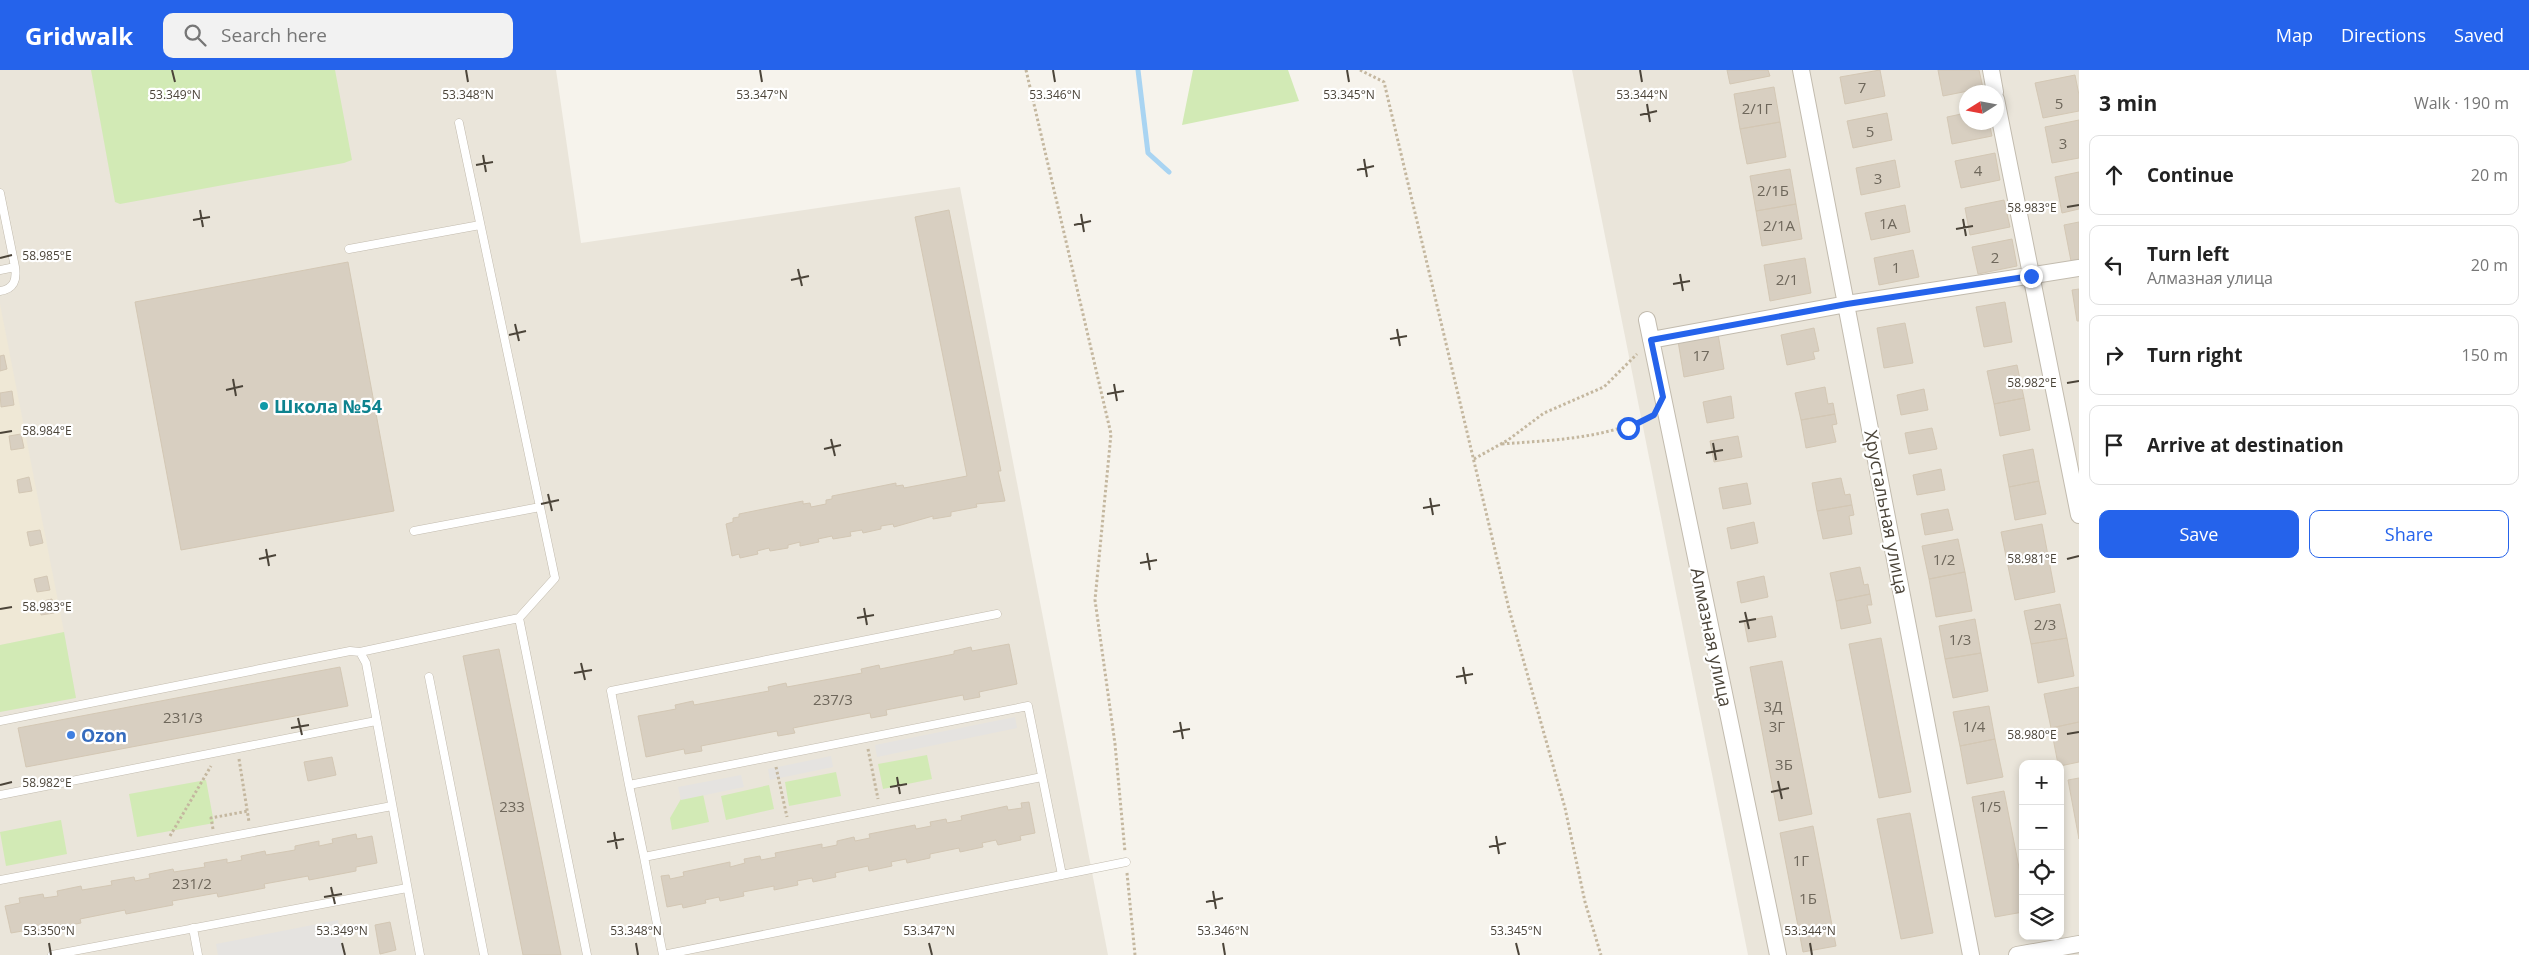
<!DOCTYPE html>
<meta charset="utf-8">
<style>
body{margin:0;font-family:"Open Sans",sans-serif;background:#f2f2f2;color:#222}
.controls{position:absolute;right:15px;bottom:15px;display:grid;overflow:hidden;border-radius:10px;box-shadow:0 2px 8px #0003}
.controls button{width:45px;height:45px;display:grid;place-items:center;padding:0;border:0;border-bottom:1px solid #e0e0e0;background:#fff;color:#222;font:25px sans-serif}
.compass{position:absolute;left:1959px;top:15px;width:45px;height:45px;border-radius:50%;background:#fff;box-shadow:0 2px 8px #0003;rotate:259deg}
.stop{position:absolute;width:15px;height:15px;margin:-11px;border:4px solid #2563eb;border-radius:50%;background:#fff}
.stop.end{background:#2563eb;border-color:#fff;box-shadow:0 1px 5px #0008}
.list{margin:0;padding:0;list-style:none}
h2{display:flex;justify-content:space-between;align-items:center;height:65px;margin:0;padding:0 20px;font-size:21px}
h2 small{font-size:16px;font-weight:400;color:#767676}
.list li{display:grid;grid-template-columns:32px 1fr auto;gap:15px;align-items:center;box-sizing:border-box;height:80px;margin:0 10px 10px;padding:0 10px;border:1px solid #e0e0e0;border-radius:10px}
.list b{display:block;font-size:19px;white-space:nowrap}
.list p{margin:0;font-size:16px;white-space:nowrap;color:#767676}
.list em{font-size:16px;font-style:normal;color:#767676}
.actions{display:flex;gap:10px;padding:15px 20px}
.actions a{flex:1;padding:11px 0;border:1px solid #2563eb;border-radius:10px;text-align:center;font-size:18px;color:#2563eb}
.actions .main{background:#2563eb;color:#fff}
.icon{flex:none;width:28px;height:28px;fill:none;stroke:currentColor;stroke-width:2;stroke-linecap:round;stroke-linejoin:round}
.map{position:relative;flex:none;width:2079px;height:885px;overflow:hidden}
header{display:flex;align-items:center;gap:30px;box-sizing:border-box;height:70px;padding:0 25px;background:#2563eb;color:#fff}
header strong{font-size:24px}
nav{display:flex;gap:28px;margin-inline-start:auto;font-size:18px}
.search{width:350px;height:45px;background:#f2f2f2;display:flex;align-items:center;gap:12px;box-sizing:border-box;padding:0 18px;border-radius:10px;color:#767676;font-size:19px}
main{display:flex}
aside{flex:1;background:#fff}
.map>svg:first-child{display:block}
</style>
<header>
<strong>Gridwalk</strong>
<div class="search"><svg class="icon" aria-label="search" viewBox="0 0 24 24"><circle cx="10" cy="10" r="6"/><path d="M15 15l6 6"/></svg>Search here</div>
<nav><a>Map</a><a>Directions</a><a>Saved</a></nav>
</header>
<main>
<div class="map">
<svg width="2079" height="885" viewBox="0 0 2079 885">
<rect width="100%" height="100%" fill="#f6f3ec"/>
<path fill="#eae5da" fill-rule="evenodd" d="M 0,0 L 556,0 L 581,173 L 960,117 L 1108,885 L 0,885 Z
M 1572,0 L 2079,0 L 2079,885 L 1748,885 ZM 1966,22 L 1996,22 L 1996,52 L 1966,52 ZM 2023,694 L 2060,694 L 2060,866 L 2023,866 Z"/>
<path fill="#efe8d6" d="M 0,234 L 64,562 L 0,575 Z"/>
<path fill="#d2eab5" d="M 91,0 L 335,0 L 352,90 L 344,93 L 120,134 L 115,132 Z
M 1193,0 L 1288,0 L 1299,31 L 1182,55 Z
M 64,562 L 76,628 L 0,642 L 0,575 Z
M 927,685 L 932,709 L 883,719 L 878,694 Z
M 836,702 L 841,726 L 789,736 L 785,712 Z
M 206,710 L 214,753 L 137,767 L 129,724 Z
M 769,715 L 774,739 L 726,750 L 721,726 Z
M 703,724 L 709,752 L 672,760 L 670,748 L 681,729 Z
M 61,750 L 67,784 L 6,796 L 0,762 Z"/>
<path fill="#e5e3e0" d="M 1015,647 L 1017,658 L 877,687 L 875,675 Z
M 831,686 L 833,697 L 770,710 L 768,699 Z
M 741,705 L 744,717 L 681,730 L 678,717 Z
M 338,850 L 344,885 L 218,885 L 216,874 Z"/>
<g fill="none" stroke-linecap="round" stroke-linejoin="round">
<path stroke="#a9d4f2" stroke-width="5" d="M 1138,0 L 1148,83 L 1169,102"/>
</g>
<path fill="#d8cfc1" stroke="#d3c7b4" d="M 1727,0 L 1768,0 L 1770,6 L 1730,14 Z
M 1880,0 L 1885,26 L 1845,34 L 1840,7 Z
M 1938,0 L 1979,0 L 1983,18 L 1943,26 Z
M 2075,5 L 2079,25 L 2079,41 L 2043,48 L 2035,13 Z
M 1774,17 L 1780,52 L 1740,59 L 1734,24 Z
M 1887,43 L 1892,70 L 1853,78 L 1847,51 Z
M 1966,43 L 1966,52 L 1989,52 L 1992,66 L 1952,74 L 1947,47 Z
M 2079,50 L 2079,88 L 2052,93 L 2045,57 Z
M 1780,52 L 1786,87 L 1747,94 L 1740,59 Z
M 1995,83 L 2000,110 L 1961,118 L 1955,91 Z
M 1895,90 L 1900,117 L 1861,125 L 1856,98 Z
M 1790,99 L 1796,134 L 1756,141 L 1750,106 Z
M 2079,102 L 2079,139 L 2062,143 L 2055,107 Z
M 2004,130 L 2010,157 L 1970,165 L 1965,138 Z
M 1796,134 L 1802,169 L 1762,176 L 1756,141 Z
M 1905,135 L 1910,162 L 1871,170 L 1865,143 Z
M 949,140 L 1001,401 L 998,401 L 1005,431 L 976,434 L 977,437 L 951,442 L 951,446 L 933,449 L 933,446 L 894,457 L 893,454 L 881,456 L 881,459 L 863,463 L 862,460 L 850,462 L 851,466 L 833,469 L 832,466 L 818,469 L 819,472 L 800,476 L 800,472 L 788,475 L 788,478 L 770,481 L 769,478 L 757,481 L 758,484 L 740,488 L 739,484 L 732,486 L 726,454 L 733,452 L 733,448 L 739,447 L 739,444 L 803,431 L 803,434 L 810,433 L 811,437 L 826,434 L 826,430 L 832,429 L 832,426 L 896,413 L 896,416 L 903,415 L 904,418 L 967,406 L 915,147 Z
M 2079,152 L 2079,189 L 2071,191 L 2064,155 Z
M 2012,169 L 2017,196 L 1978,204 L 1972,177 Z
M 1913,180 L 1919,207 L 1879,215 L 1874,188 Z
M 1805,188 L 1811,223 L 1770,231 L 1764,195 Z
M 348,192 L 394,441 L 181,480 L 135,232 Z
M 2079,219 L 2079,251 L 2077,251 L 2072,220 Z
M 2005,232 L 2012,272 L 1984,277 L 1976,237 Z
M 1905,253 L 1913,293 L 1884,298 L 1877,258 Z
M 1814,258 L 1819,281 L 1813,282 L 1815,289 L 1787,295 L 1781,265 Z
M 1718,264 L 1724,299 L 1684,307 L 1678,271 Z
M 4,285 L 7,299 L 0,301 L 0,286 Z
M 2017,295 L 2024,328 L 1994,334 L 1987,301 Z
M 1825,317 L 1828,334 L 1833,333 L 1835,344 L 1801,350 L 1795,323 Z
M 1924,319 L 1928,340 L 1901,345 L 1897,325 Z
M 12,321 L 14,335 L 1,337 L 0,323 Z
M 1731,326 L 1734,348 L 1707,353 L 1703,332 Z
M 2024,328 L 2030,360 L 2000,366 L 1994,334 Z
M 1835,344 L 1837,354 L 1832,355 L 1836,372 L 1806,378 L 1801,350 Z
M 1932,358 L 1937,379 L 1909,384 L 1905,363 Z
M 21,364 L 24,378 L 11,380 L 9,366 Z
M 1738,366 L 1742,387 L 1714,392 L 1710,371 Z
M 2033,379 L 2039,411 L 2009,417 L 2003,385 Z
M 1941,399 L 1945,420 L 1917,425 L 1913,405 Z
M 29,407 L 32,421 L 19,423 L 17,410 Z
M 1841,408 L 1845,425 L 1850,424 L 1852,435 L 1817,441 L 1812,413 Z
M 2039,411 L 2046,444 L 2015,450 L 2009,417 Z
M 1747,413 L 1751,434 L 1723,439 L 1719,418 Z
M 1852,435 L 1854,445 L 1849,446 L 1852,464 L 1823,469 L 1817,441 Z
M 1948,439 L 1953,460 L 1925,465 L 1921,444 Z
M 1754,452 L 1758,473 L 1731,479 L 1727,458 Z
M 2042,454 L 2055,522 L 2015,530 L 2001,462 Z
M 40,460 L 43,473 L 30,476 L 27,462 Z
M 1958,469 L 1965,502 L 1929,509 L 1922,476 Z
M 1860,497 L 1864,515 L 1868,514 L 1870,524 L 1836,531 L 1830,503 Z
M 1965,502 L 1972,541 L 1936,547 L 1929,509 Z
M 47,506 L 50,520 L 37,522 L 34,509 Z
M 1764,506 L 1768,527 L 1741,533 L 1737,512 Z
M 1870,524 L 1872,535 L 1867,535 L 1871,553 L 1841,559 L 1836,531 Z
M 52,529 L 54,543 L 41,545 L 39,532 Z
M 2060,534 L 2067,568 L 2031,574 L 2024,541 Z
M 1772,546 L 1776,567 L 1748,572 L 1744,551 Z
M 1975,549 L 1981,583 L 1945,589 L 1939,556 Z
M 1881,568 L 1911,722 L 1879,728 L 1849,574 Z
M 2067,568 L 2074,606 L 2038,613 L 2031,574 Z
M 1009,574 L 1017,614 L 979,622 L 980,627 L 964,630 L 963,625 L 886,640 L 887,645 L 871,648 L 870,643 L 793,658 L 795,663 L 778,666 L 777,661 L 701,676 L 702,681 L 685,684 L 684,679 L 646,687 L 638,646 L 676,639 L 675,635 L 693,631 L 694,635 L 769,621 L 768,617 L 786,613 L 787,617 L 862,603 L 861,599 L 879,595 L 880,599 L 954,584 L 954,581 L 971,577 L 972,581 Z
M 499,579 L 561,885 L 523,885 L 463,586 Z
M 1981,583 L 1988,621 L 1953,628 L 1945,589 Z
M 1782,591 L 1812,744 L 1779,751 L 1750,597 Z
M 340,597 L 348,636 L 26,697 L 18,658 Z
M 2079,617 L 2079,652 L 2051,658 L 2044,624 Z
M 1989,636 L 1995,669 L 1960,676 L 1953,642 Z
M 2079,652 L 2079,692 L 2060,696 L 2058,694 L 2051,658 Z
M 1995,669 L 2003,707 L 1967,714 L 1960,676 Z
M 332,687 L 336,705 L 308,711 L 304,692 Z
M 2079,708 L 2079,769 L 2068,710 Z
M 2004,721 L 2023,818 L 2023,842 L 1995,847 L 1972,727 Z
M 1029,732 L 1035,763 L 1020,766 L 1021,770 L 998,775 L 996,770 L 982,773 L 983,777 L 960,782 L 959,778 L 930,784 L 930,788 L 907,793 L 906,789 L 891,792 L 892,796 L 869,801 L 868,796 L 835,803 L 836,807 L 813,812 L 812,808 L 797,811 L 798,815 L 774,820 L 774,816 L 743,822 L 744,826 L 720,831 L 719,827 L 705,830 L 706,833 L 683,838 L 682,834 L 667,837 L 661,806 L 669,805 L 670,809 L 684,806 L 683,802 L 730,792 L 730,797 L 745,793 L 744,789 L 760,786 L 761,790 L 776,787 L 775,783 L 822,774 L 822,778 L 837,775 L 837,771 L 854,767 L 855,771 L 870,768 L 869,764 L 915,755 L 916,759 L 931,756 L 930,752 L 946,749 L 947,753 L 962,750 L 961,746 L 1007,736 L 1008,740 L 1022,738 L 1021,733 Z
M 1910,743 L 1933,863 L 1901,869 L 1877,749 Z
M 1813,756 L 1836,876 L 1803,882 L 1780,763 Z
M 356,764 L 357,769 L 372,766 L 377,793 L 356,797 L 356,801 L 309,810 L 308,806 L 264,814 L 265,818 L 218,827 L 217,823 L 172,831 L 173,835 L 126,844 L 125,840 L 80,849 L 81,853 L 34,862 L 34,859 L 11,863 L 5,836 L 20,833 L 19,828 L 43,824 L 44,828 L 58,826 L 57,821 L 81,816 L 82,820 L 112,815 L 111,811 L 134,807 L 135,811 L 150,808 L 149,804 L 173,799 L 174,802 L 205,797 L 204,793 L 227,789 L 227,793 L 242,790 L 241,786 L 265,781 L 266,785 L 295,780 L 295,776 L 319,771 L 319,776 L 333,773 L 332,769 Z
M 390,852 L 396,880 L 380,884 L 375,855 Z"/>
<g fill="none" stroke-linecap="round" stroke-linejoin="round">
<g stroke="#c2bbae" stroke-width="9">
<path id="service" d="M 459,53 L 555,508 L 519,548
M 0,123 L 15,197 L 0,200
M 349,179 L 480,155
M 0,221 C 14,219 17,210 15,197
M 414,461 L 540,437
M 360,582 L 366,593 L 420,885
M 429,607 L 484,885
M 0,651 L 350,581 L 360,582 L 519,548 L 587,885
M 629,715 L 611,621 L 997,544
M 0,725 L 376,651
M 644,787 L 629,715 L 1028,636 L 1062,805
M 0,810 L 392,736
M 193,858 L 198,885
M 52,885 L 407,818
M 663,885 L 644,787 L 1042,707
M 663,885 L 1126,792"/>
</g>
<g stroke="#c2bbae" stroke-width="18">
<path id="minor" d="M 1801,0 L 1971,885
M 1991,0 L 1995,22
M 1996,29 L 2079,445
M 1647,250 L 1778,885
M 1651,270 L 1847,234 L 2079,198
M 2017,885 L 2079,874"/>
</g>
<path stroke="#c4b79f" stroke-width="3" stroke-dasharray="2.5 2.5" stroke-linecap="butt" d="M 1026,0 L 1111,364 L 1095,530 L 1115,674 L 1125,782
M 1360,0 L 1384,12 L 1509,539 L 1565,738 L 1585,832 L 1601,885
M 1502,374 C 1553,370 1604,369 1651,346
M 1474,389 L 1508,370 L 1544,343 L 1604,317 L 1637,284
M 868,679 L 878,729
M 239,689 L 249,752
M 776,697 L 787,747
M 213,759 L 211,748 L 248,741
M 170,766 L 211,696
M 1127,803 L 1135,885"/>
<use href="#service" stroke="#fff" stroke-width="8"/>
<use href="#minor" stroke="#fff" stroke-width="16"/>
</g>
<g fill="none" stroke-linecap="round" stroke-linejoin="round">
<path stroke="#2563eb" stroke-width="6" d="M 1628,358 L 1654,345 L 1663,327 L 1651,270 L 1847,234 L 2031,206"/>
</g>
<path fill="none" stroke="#4b4439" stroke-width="2" d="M 172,0 L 175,12M 466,0 L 468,12M 760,0 L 762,12M 1053,0 L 1055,12M 1347,0 L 1349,12M 1640,0 L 1642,12M 1647,34 L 1650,52M 1640,45 L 1657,41M 483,85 L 486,102M 1364,89 L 1367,107M 476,95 L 493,92M 1357,100 L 1374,96M 2067,137 L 2079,135M 200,140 L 203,157M 1081,144 L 1084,162M 1963,149 L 1966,166M 193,150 L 210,147M 1074,155 L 1091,151M 1956,159 L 1973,156M 0,188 L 12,185M 798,199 L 802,216M 1680,204 L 1683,221M 791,210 L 809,206M 1673,214 L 1690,211M 515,254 L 519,271M 1397,259 L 1400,276M 509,265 L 526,261M 1390,269 L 1407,266M 233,309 L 236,326M 2067,313 L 2079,311M 1114,314 L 1117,331M 226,320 L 243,316M 1107,324 L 1124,321M 0,363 L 12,361M 831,369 L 835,386M 1713,373 L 1716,390M 824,379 L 841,375M 1706,383 L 1723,380M 548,424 L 552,441M 1430,428 L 1433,445M 541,434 L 559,430M 1423,438 L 1440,435M 266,479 L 269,496M 1147,483 L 1150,500M 259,489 L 276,485M 2067,489 L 2079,486M 1140,493 L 1157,490M 864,538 L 867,555M 0,539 L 12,537M 1745,542 L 1749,559M 857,548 L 874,545M 1739,552 L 1756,549M 581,593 L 585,610M 1463,597 L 1466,614M 574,603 L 592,600M 1456,607 L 1473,604M 298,648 L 302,665M 1180,652 L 1183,669M 291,658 L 309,655M 1173,662 L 1190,659M 2067,664 L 2079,662M 897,707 L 900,724M 1778,711 L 1782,729M 0,715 L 12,712M 890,717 L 907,714M 1771,722 L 1789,718M 614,762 L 617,779M 1496,766 L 1499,784M 607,772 L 624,769M 1489,777 L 1506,773M 331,817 L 335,834M 1213,821 L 1216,839M 324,827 L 342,824M 1206,832 L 1223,828M 49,873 L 51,885M 342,873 L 345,885M 636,873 L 638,885M 929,873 L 932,885M 1223,873 L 1225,885M 1516,873 L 1519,885M 1810,873 L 1812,885"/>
<circle fill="#0f9aa8" stroke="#fff" stroke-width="2" cx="264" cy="336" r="5"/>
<circle fill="#3f7fe0" stroke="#fff" stroke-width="2" cx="71" cy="665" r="5"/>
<g text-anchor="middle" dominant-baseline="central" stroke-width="4.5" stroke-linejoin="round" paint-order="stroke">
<g font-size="15" fill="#6e675b">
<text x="1862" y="17">7</text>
<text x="2059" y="33">5</text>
<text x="1757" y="38">2/1Г</text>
<text x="1870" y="61">5</text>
<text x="2063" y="73">3</text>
<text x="1978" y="100">4</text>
<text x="1878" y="108">3</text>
<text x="1773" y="120">2/1Б</text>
<text x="1888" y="153">1А</text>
<text x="1779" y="155">2/1А</text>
<text x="1995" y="187">2</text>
<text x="1896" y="197">1</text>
<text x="1787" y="209">2/1</text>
<text x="1701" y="285">17</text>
<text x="1944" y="489">1/2</text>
<text x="2045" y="554">2/3</text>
<text x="1960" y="569">1/3</text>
<text x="833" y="629">237/3</text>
<text x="1773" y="636">3Д</text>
<text x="183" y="647">231/3</text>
<text x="1777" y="656">3Г</text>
<text x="1974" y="656">1/4</text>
<text x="1784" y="694">3Б</text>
<text x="512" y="736">233</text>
<text x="1990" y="736">1/5</text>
<text x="1801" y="790">1Г</text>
<text x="192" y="813">231/2</text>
<text x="1808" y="828">1Б</text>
</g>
<g font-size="18" font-weight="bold" fill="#0d838f" stroke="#fff" text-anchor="start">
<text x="274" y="336">Школа №54</text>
</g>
<g font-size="18" fill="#4b4439" stroke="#fff">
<text transform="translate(1887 442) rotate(79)">Хрустальная улица</text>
<text transform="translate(1712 567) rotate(78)">Алмазная улица</text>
</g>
<g font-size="18" font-weight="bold" fill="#366cbe" stroke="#fff" text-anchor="start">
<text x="81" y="665">Ozon</text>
</g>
</g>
<g font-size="12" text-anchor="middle" fill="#4b4439" stroke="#fff" stroke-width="4.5" stroke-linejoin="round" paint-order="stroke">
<text x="175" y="29">53.349°N</text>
<text x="762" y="29">53.347°N</text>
<text x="1055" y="29">53.346°N</text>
<text x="1349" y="29">53.345°N</text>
<text x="1642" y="29">53.344°N</text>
<text x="468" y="29">53.348°N</text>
<text x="2032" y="142">58.983°E</text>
<text x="47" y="190">58.985°E</text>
<text x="2032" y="317">58.982°E</text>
<text x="47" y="365">58.984°E</text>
<text x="2032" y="493">58.981°E</text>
<text x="47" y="541">58.983°E</text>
<text x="2032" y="669">58.980°E</text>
<text x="47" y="717">58.982°E</text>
<text x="49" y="865">53.350°N</text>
<text x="342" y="865">53.349°N</text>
<text x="636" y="865">53.348°N</text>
<text x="929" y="865">53.347°N</text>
<text x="1223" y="865">53.346°N</text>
<text x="1516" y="865">53.345°N</text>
<text x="1810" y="865">53.344°N</text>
</g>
</svg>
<div class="controls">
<button>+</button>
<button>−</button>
<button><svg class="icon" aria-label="locate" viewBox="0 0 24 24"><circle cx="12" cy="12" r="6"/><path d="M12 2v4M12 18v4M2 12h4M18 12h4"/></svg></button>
<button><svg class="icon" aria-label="layers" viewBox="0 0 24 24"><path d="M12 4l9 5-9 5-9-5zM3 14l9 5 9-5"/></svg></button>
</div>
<svg class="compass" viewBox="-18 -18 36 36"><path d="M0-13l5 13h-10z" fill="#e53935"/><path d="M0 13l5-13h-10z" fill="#767676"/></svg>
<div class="stop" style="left:1628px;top:358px"></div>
<div class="stop end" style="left:2031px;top:206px"></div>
</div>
<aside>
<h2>3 min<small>Walk · 190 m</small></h2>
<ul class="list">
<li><svg class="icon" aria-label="ahead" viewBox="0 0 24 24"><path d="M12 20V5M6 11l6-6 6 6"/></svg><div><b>Continue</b></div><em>20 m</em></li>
<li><svg class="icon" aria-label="left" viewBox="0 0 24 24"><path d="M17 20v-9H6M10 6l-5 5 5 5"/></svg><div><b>Turn left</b><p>Алмазная улица</p></div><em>20 m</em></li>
<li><svg class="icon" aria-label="right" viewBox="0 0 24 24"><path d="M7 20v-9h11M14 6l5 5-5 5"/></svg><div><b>Turn right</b></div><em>150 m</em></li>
<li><svg class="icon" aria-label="arrive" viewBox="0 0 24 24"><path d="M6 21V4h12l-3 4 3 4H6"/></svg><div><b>Arrive at destination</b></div></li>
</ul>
<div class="actions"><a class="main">Save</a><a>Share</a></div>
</aside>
</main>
